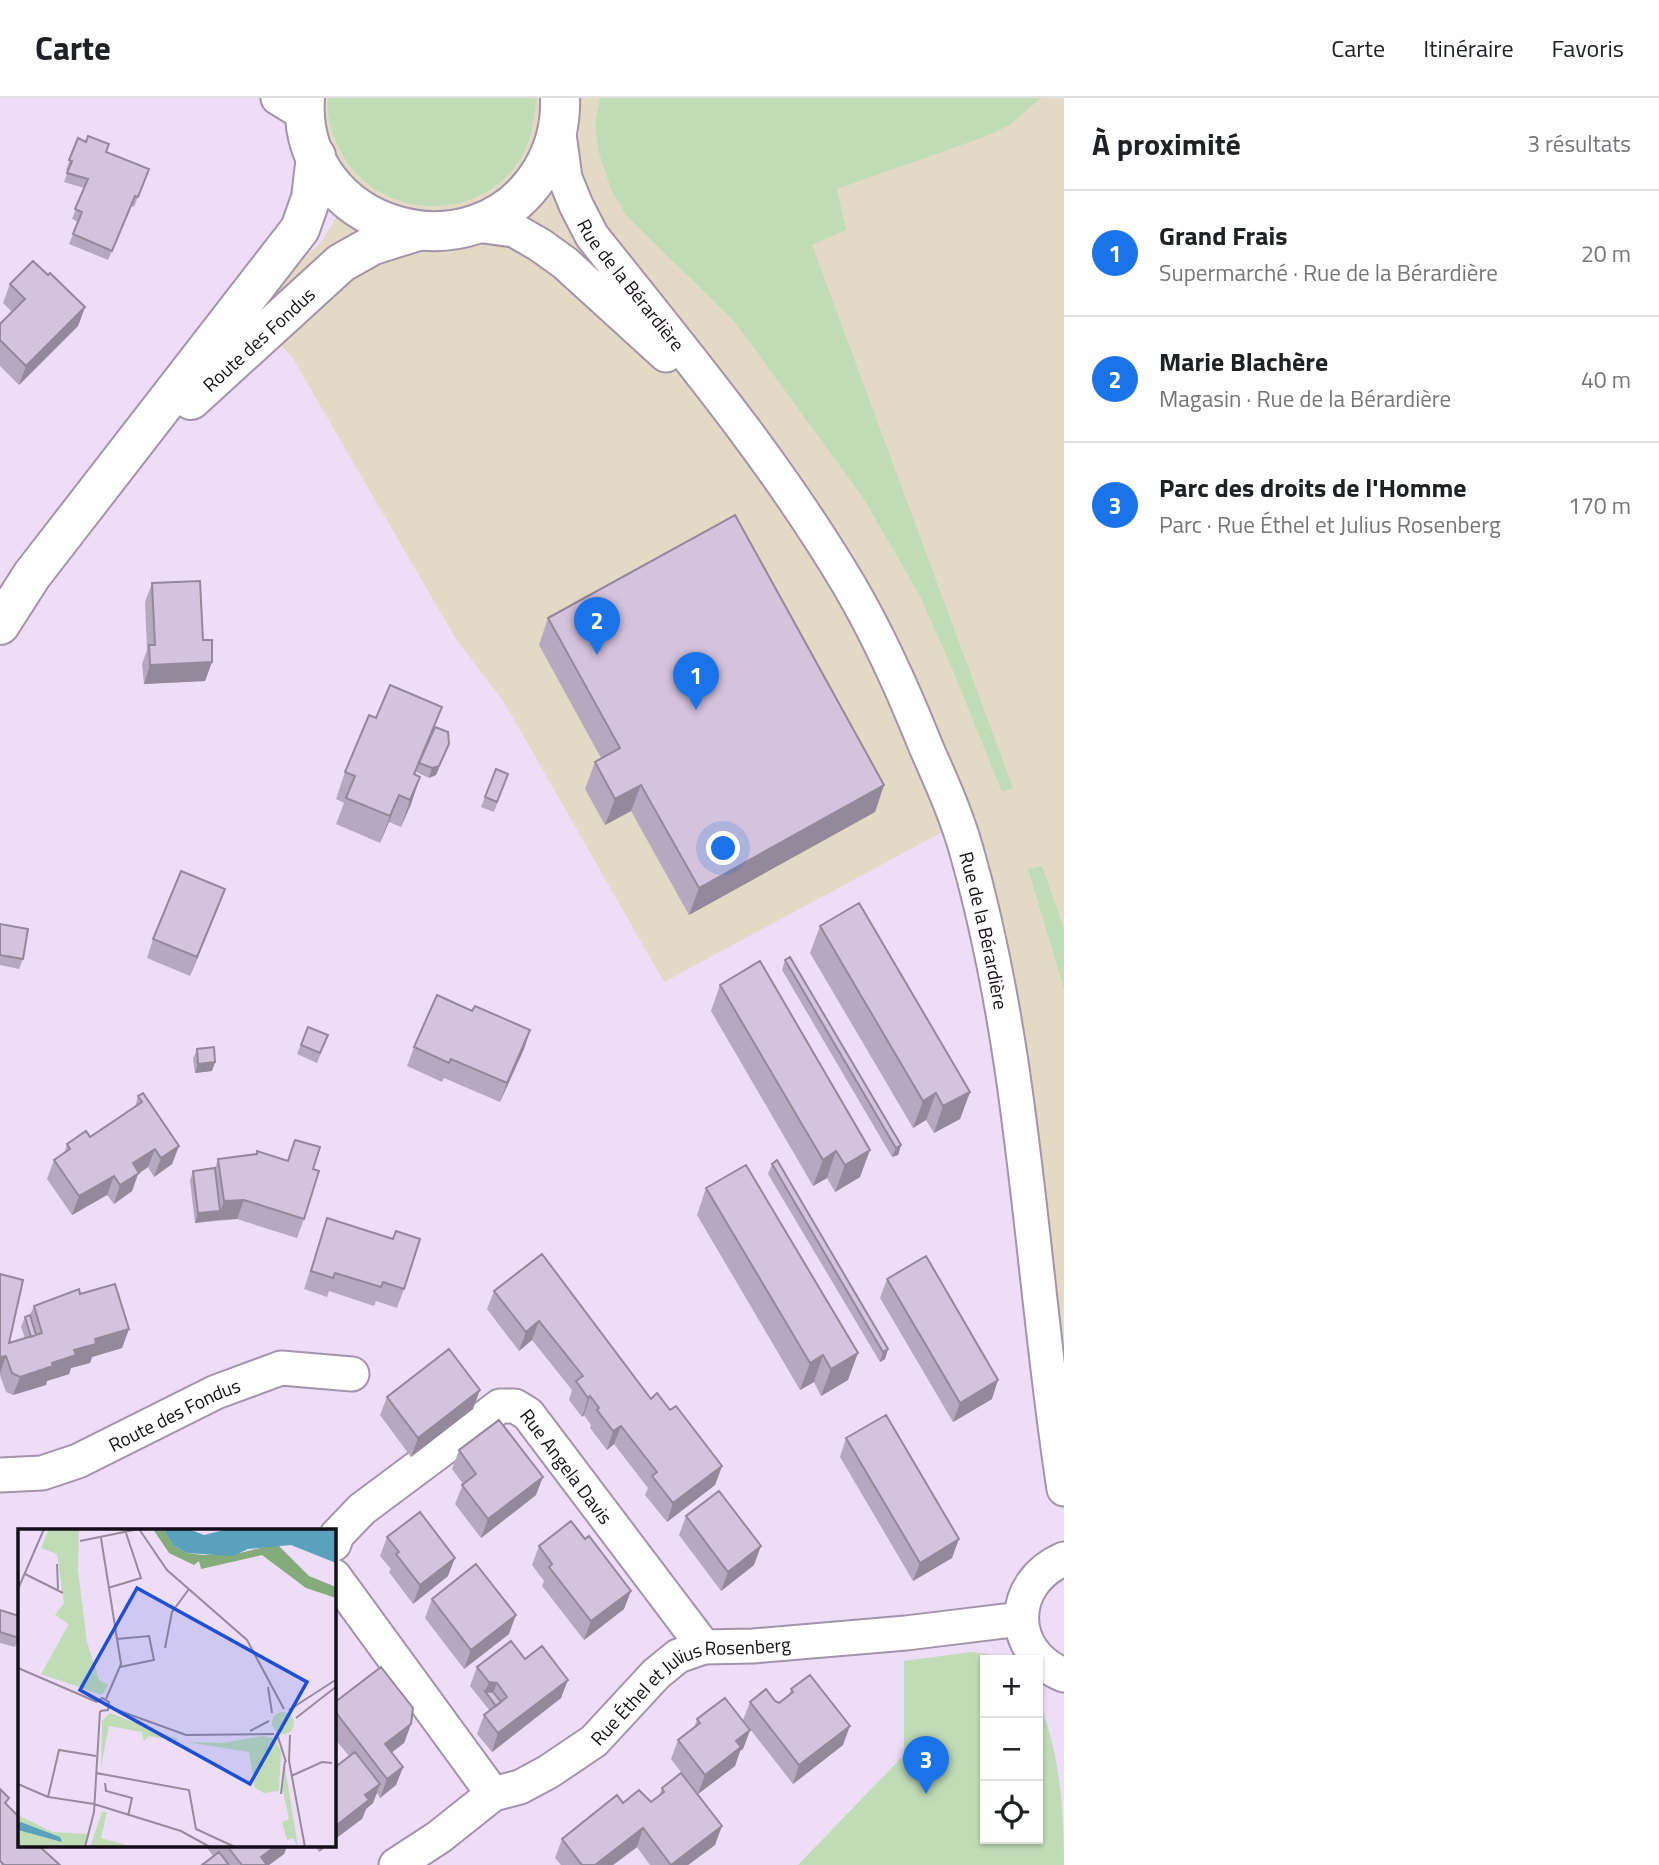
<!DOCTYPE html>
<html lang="fr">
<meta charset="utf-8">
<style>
body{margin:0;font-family:"Titillium Web",sans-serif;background:#f2f2f2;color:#202124}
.controls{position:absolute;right:21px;bottom:21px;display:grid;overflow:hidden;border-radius:0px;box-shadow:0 2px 5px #0004}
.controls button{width:63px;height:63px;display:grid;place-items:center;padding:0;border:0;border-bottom:2px solid #e0e0e0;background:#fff;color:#202124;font:35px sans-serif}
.you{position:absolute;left:724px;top:751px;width:24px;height:24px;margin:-18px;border:5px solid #fff;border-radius:50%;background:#1a73e8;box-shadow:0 0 0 10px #1a73e833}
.badge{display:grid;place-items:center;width:46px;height:46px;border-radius:50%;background:#1a73e8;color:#fff;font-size:23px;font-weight:700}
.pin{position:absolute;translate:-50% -58px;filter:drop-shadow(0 2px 4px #0008)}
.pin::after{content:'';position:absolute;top:37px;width:24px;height:21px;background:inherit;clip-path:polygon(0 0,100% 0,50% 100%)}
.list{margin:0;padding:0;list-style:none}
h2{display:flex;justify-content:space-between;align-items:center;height:91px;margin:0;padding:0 28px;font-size:30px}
h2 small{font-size:23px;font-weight:400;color:#757577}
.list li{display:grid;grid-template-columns:46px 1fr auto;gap:21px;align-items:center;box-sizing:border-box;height:126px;padding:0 28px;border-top:2px solid #e0e0e0}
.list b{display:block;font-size:26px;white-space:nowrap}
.list p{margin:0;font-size:23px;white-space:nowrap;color:#757577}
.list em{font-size:23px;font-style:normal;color:#757577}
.icon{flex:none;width:38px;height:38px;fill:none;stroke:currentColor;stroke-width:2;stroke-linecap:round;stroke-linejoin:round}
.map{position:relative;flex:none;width:1064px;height:1767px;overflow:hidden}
header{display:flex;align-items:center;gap:42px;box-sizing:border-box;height:98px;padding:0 35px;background:#fff;border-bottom:2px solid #e0e0e0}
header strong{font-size:33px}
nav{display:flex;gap:38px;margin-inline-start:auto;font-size:24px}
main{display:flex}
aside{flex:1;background:#fff}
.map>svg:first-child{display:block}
</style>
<header>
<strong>Carte</strong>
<nav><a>Carte</a><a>Itinéraire</a><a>Favoris</a></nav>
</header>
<main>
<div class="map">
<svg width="1064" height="1767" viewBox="0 0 1064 1767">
<rect width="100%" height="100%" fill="#eeddf7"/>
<path fill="#e2dac4" d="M 305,0 L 1064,0 L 1064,1388 L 957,726 L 664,884 L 504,604 L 456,541 L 292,259 L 250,214 L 322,143 L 347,101 Z"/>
<path fill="#bfdcb7" d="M 328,0 L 536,0 L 536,3 C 534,23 531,42 521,60 C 479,128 375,122 340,52 C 332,36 326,18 328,0 Z
M 600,0 L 1041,0 L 1010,27 L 984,39 L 837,91 L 846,132 L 812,147 L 1013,690 L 1002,694 L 952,570 L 920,498 L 864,401 L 735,224 L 626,117 L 611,91 L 599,55 L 595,26 Z
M 1042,768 L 1064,831 L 1064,891 L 1028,771 Z
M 971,1554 L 987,1556 L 1001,1562 L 985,1562 L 985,1741 L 1038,1741 L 1038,1602 C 1060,1653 1064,1712 1064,1767 L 798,1767 L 904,1657 L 904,1563 Z"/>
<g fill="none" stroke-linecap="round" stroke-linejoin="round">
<g stroke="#a393ab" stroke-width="37">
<g id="street">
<path d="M 278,0 L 306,17"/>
<path id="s1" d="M 558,29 L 565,80 L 576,107 L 592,138 C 682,251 775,362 849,487 C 879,538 904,594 926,649 C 941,683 956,716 966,751 C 1026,960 1031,1178 1064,1391"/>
<path d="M 476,127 L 514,132 L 540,147 L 565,165 L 666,257"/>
<path id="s2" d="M 0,1377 L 42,1375 L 78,1363 L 216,1294 L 281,1270 L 352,1276"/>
<path id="s3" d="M 334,1446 L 337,1437 L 362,1411 L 500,1308 L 515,1308 L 528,1316 L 704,1549"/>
<path d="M 1064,1461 C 1008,1485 1007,1554 1064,1577"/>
<path d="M 334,1478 L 493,1696"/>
<path id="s4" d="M 396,1767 L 439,1739 L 493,1696 L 520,1689 L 548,1674 L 594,1643 L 656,1576 L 678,1558 L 704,1549 L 753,1548 L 906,1535 L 1021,1521"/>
</g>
</g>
<g stroke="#a393ab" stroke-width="42">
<g id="secondary">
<path d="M 305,0 C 296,131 475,184 542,72 C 554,51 561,25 560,0"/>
<path id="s5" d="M 191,302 L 341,165 L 373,147 L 418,133"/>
<path d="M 0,527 L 32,477 L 300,131 L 311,100 L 316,58"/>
</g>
</g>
<use href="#street" stroke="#fff" stroke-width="33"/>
<use href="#secondary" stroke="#fff" stroke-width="38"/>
</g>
<path fill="#b6a8be" d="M 78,40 L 86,44 L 109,46 L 106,54 L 149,71 L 134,109 L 131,108 L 108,162 L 69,146 L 78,124 L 72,121 L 84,90 L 64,84 L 68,73 L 66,72 Z
M 48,177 L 85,209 L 78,228 L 19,287 L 0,268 L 0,226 L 12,214 L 3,205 L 10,186 Z
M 152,485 L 203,542 L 212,564 L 205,583 L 144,586 L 142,566 L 147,552 L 145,504 Z
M 548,520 L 884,687 L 875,714 L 689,817 L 631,713 L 605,727 L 585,691 L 595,664 L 601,660 L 539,547 Z
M 376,620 L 434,630 L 449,646 L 436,677 L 429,680 L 416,674 L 415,677 L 420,679 L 411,706 L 401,729 L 389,724 L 380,745 L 336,726 L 344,705 L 336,701 L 345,674 Z
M 496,671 L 508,676 L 494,714 L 481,709 Z
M 218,810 L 190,878 L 147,860 L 153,841 Z
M 0,826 L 23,861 L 19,871 L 0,867 Z
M 820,828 L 970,994 L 960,1021 L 934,1035 L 926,1022 L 913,1030 L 810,855 Z
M 785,862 L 901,1047 L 898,1057 L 892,1059 L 782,872 Z
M 720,887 L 860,1079 L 835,1094 L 827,1080 L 813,1088 L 711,913 Z
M 472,913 L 530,932 L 524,951 L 500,1004 L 444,980 L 442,984 L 407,968 L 414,949 Z
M 308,929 L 328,937 L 317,965 L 297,956 Z
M 197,951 L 215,964 L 212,973 L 195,975 L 193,961 Z
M 138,998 L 179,1048 L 172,1066 L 154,1079 L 148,1069 L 138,1076 L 132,1093 L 114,1106 L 107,1097 L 72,1117 L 47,1081 L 54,1062 L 64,1056 L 67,1046 L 90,1039 L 135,1009 Z
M 295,1042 L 313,1071 L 304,1121 L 297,1140 L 237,1121 L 195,1125 L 190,1082 L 193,1073 L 215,1070 L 218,1061 L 256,1056 L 257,1053 L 287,1063 Z
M 772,1066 L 888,1251 L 885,1261 L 880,1264 L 768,1076 Z
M 706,1090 L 848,1282 L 821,1298 L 814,1284 L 800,1292 L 697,1117 Z
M 327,1120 L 404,1191 L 397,1210 L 376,1203 L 374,1208 L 329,1193 L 327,1199 L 304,1191 Z
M 0,1176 L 9,1245 L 25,1240 L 21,1229 L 25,1219 L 30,1217 L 34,1208 L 80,1196 L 129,1231 L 122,1250 L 92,1259 L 90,1265 L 71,1270 L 69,1276 L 47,1283 L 46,1287 L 13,1297 L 6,1294 L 0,1277 Z
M 887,1181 L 992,1301 L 953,1324 L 880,1200 Z
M 494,1193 L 651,1301 L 670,1312 L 722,1368 L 715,1387 L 667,1424 L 645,1397 L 648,1390 L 614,1346 L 607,1352 L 590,1330 L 591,1327 L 584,1317 L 582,1319 L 569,1302 L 572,1292 L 532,1242 L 519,1253 L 487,1211 Z
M 387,1299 L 473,1311 L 411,1359 L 380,1317 Z
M 846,1340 L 952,1460 L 913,1483 L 840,1359 Z
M 459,1352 L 536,1397 L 481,1440 L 455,1406 L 463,1386 L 452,1371 Z
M 686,1418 L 754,1467 L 721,1493 L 679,1437 Z
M 387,1439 L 448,1478 L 413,1506 L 389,1474 L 391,1471 L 380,1458 Z
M 539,1448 L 624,1511 L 584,1542 L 542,1488 L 544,1483 L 532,1467 Z
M 432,1501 L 509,1536 L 464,1571 L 425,1520 Z
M 0,1512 L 19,1538 L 15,1549 L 0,1545 Z
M 525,1561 L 561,1600 L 492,1654 L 477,1636 L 484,1617 L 490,1613 L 470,1588 L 477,1569 Z
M 791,1591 L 843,1647 L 793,1686 L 743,1622 L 750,1604 L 775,1603 L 779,1605 L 789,1598 Z
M 334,1605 L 411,1626 L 404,1645 L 392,1654 L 403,1669 L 396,1687 L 380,1700 L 377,1695 L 373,1705 L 366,1711 L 362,1721 L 349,1658 L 334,1640 Z
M 697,1621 L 750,1632 L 743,1651 L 740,1653 L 735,1668 L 698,1696 L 671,1661 L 678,1642 L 694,1630 Z
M 662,1690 L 715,1747 L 688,1767 L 650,1767 L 637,1749 L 613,1767 L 561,1767 L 555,1760 L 562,1741 L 623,1705 L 651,1704 L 659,1698 Z
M 210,1748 L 287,1748 L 284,1756 L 269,1767 L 202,1767 L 213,1758 L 208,1751 Z
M 315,1748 L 327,1748 L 319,1754 Z"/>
<path fill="#94889b" d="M 85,209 L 78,228 L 19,287 L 26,268 Z
M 212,564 L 205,583 L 144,586 L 150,567 Z
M 449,646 L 436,677 L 429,680 L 432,670 Z
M 420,679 L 411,706 L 401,729 L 410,702 Z
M 641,687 L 631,713 L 605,727 L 615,701 Z
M 884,687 L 875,714 L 689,817 L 699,790 Z
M 399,697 L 389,724 L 380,745 L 390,718 Z
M 225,791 L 218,810 L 190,878 L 197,859 Z
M 530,932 L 524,951 L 500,1004 L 507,985 Z
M 215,964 L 212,973 L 195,975 L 198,966 Z
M 970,994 L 960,1021 L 934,1035 L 943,1008 Z
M 936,995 L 926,1022 L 913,1030 L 923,1003 Z
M 901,1047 L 898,1057 L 892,1059 L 896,1050 Z
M 179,1048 L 172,1066 L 154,1079 L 161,1060 Z
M 155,1051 L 148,1069 L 138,1076 L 132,1093 L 114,1106 L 120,1087 L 133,1065 Z
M 870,1052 L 860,1079 L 835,1094 L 845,1067 Z
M 836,1053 L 827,1080 L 813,1088 L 823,1062 Z
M 114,1078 L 107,1097 L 72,1117 L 79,1098 Z
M 244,1102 L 237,1121 L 217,1122 L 224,1103 Z
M 220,1113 L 217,1122 L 195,1125 L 198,1115 Z
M 539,1223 L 532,1242 L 519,1253 L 526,1234 Z
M 129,1231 L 122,1250 L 92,1259 L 90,1265 L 71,1270 L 69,1276 L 47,1283 L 46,1287 L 13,1297 L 20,1279 L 52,1265 L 95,1241 Z
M 888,1251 L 885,1261 L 880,1264 L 883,1254 Z
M 858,1255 L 848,1282 L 821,1298 L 831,1271 Z
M 823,1257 L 814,1284 L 800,1292 L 810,1265 Z
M 6,1258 L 0,1275 L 0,1259 Z
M 998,1282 L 992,1301 L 953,1324 L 960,1305 Z
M 480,1292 L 473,1311 L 411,1359 L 418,1340 Z
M 590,1298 L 584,1317 L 582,1319 L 588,1300 Z
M 621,1328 L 614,1346 L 607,1352 L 613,1333 Z
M 722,1368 L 715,1387 L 667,1424 L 673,1405 Z
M 543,1379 L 536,1397 L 481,1440 L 488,1421 Z
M 959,1441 L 952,1460 L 913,1483 L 920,1465 Z
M 761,1448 L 754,1467 L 721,1493 L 728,1474 Z
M 455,1460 L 448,1478 L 413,1506 L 420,1487 Z
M 631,1493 L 624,1511 L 584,1542 L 591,1523 Z
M 516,1517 L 509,1536 L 464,1571 L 471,1552 Z
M 568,1582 L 561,1600 L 492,1654 L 498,1635 Z
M 489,1584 L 497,1585 L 491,1600 L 485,1593 Z
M 411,1626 L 404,1645 L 378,1665 L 385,1646 Z
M 850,1628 L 843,1647 L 793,1686 L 799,1667 Z
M 750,1632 L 743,1651 L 740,1653 L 735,1668 L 698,1696 L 705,1677 L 736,1643 Z
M 403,1669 L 396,1687 L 380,1700 L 387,1681 Z
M 380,1686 L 373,1705 L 366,1711 L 362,1721 L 334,1742 L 334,1729 L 365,1697 Z
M 722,1728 L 715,1747 L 688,1767 L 671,1767 Z
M 643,1730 L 637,1749 L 613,1767 L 595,1767 Z
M 276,1748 L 287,1748 L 284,1756 L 269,1767 L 258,1767 L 261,1759 Z
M 322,1748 L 327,1748 L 319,1754 Z"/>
<path fill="#d4c3dd" stroke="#94889b" stroke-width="2" d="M 88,38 L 109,46 L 106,54 L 149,71 L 138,99 L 135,98 L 112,153 L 73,136 L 82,114 L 75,111 L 88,81 L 67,75 L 72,63 L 69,62 L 78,40 L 86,44 Z
M 33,163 L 48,177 L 50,175 L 85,209 L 26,268 L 0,242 L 0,226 L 25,201 L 10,186 Z
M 735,417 L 884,687 L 699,790 L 641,687 L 615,701 L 595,664 L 620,650 L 548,520 Z
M 200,483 L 203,542 L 212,542 L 212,564 L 150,567 L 149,547 L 155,547 L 152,485 Z
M 390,587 L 442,609 L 414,676 L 420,679 L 410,702 L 399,697 L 390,718 L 346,700 L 355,678 L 345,674 L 369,617 L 376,620 Z
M 435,629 L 448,634 L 449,646 L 439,668 L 432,670 L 419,665 Z
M 496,671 L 508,676 L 497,704 L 485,699 Z
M 181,773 L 225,791 L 197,859 L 153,841 Z
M 859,805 L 970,994 L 943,1008 L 936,995 L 923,1003 L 820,828 Z
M 0,826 L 28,831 L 23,861 L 0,857 Z
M 790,859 L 901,1047 L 896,1050 L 785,862 Z
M 760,863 L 870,1052 L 845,1067 L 836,1053 L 823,1062 L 720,887 Z
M 437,897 L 472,913 L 475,908 L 530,932 L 507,985 L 451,961 L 449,965 L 414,949 Z
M 308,929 L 328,937 L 320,955 L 301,947 Z
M 214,949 L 215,964 L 198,966 L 197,951 Z
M 143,995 L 179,1048 L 161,1060 L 155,1051 L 133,1065 L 139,1075 L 120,1087 L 114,1078 L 79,1098 L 54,1062 L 70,1051 L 67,1046 L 86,1033 L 90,1039 L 142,1004 L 138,998 Z
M 295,1042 L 320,1049 L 313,1071 L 319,1073 L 304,1121 L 244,1102 L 224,1103 L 218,1061 L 257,1056 L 257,1053 L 288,1063 Z
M 777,1062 L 888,1251 L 883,1254 L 772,1066 Z
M 746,1067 L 858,1255 L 831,1271 L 823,1257 L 810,1265 L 706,1090 Z
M 215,1070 L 220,1113 L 198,1115 L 193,1073 Z
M 327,1120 L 393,1141 L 396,1133 L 420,1141 L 404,1191 L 383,1184 L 381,1189 L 335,1175 L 333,1180 L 311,1173 Z
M 542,1156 L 651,1301 L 657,1295 L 670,1312 L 676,1308 L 722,1368 L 673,1405 L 652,1378 L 657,1374 L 621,1328 L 613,1333 L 597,1312 L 599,1310 L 590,1298 L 588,1300 L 576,1283 L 583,1278 L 539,1223 L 526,1234 L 494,1193 Z
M 926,1158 L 998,1282 L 960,1305 L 887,1181 Z
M 0,1176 L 23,1182 L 9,1245 L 42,1235 L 34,1208 L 79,1191 L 80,1196 L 115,1186 L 129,1231 L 95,1241 L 96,1246 L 74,1252 L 76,1257 L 52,1265 L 53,1268 L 20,1279 L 12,1275 L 6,1258 L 0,1259 Z
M 30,1217 L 36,1237 L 31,1239 L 25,1219 Z
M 449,1251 L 480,1292 L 418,1340 L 387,1299 Z
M 886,1317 L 959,1441 L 920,1465 L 846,1340 Z
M 499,1322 L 543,1379 L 488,1421 L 462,1387 L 476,1376 L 459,1352 Z
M 719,1393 L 761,1448 L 728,1474 L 686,1418 Z
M 420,1414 L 455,1460 L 420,1487 L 396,1456 L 399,1454 L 387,1439 Z
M 571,1423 L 585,1441 L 589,1438 L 631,1493 L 591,1523 L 549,1469 L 552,1466 L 539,1448 Z
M 476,1466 L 516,1517 L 471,1552 L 432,1501 Z
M 0,1512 L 19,1518 L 19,1540 L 0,1534 Z
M 511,1543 L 525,1561 L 542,1548 L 568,1582 L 498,1635 L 484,1617 L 507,1599 L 497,1585 L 489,1584 L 477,1569 Z
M 381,1569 L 413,1610 L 411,1626 L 385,1646 L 403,1669 L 387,1681 L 334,1612 L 334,1605 Z
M 810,1577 L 850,1628 L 799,1667 L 750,1604 L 766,1591 L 775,1603 L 779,1605 L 793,1594 L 791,1591 Z
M 485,1593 L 493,1594 L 501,1604 L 496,1608 Z
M 725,1600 L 750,1632 L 736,1643 L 741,1649 L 705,1677 L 678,1642 L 700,1625 L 697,1621 Z
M 355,1654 L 380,1686 L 365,1697 L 369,1702 L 334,1729 L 334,1670 Z
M 681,1675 L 722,1728 L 671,1767 L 643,1730 L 595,1767 L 582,1767 L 562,1741 L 617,1697 L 623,1705 L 639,1692 L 651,1704 L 664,1694 L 662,1690 Z
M 0,1691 L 9,1700 L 5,1705 L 19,1719 L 19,1748 L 39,1748 L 60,1767 L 2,1767 L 3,1766 L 0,1763 Z
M 227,1748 L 276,1748 L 261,1759 L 267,1767 L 242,1767 Z
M 219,1754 L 229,1767 L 202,1767 Z"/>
<g text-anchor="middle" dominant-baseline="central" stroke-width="5" stroke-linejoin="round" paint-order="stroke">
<g font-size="19" fill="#140e17" stroke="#fff">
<text stroke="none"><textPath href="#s1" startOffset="178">Rue de la Bérardière</textPath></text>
<text stroke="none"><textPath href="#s5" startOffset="91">Route des Fondus</textPath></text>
<text stroke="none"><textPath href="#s1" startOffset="922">Rue de la Bérardière</textPath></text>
<text stroke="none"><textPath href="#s2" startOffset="187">Route des Fondus</textPath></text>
<text stroke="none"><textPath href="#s3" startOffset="313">Rue Angela Davis</textPath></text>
<text stroke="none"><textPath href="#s4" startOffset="352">Rue Éthel et Julius Rosenberg</textPath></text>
</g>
</g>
<g transform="translate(18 1431)">
<rect width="318" height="318" fill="#eeddf7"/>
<path d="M 31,0 L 61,0 L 60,41 L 69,113 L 81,151 L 90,156 L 84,166 L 23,145 L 51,95 L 37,86 L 46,74 L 39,25 L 23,19 ZM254 194a11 11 0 1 1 22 0a11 11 0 1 1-22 0ZM 92,184 L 160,210 L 159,212 L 131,207 L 126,212 L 124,203 L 91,197 L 83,238 L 84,192 ZM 244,207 L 254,209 L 263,221 L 261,262 L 246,264 L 237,259 L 231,223 L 168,213 L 204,214 ZM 267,238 L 280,318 L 275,309 L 269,311 L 264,293 L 271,290 L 265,262 ZM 84,283 L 89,283 L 83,309 L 115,318 L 72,318 ZM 0,286 L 34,303 L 71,305 L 67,318 L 0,318 Z" fill="#bfdcb7"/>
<path d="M 135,0 L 145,0 L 156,17 L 169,24 L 185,26 L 222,24 L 259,15 L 291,47 L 318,58 L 318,69 L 288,59 L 244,26 L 183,40 L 181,32 L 176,36 L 151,24 Z" fill="#84ac7a"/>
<path d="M 145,0 L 171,0 L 186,6 L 210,0 L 318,0 L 318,34 L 273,16 L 230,20 L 215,27 L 169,24 L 156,17 ZM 0,292 L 42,308 L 44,313 L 0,301 Z" fill="#59a1bd"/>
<path fill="none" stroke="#978a9d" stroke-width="2" d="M 121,0 L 149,41 L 229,111 L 266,180M 83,9 L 103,135 L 88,170M 62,12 L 121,0M 39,35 L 40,60M 7,45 L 45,64M 90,59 L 123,49 L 108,4M 0,60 L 26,0M 99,110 L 131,107 L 136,131 L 102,138M 147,119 L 154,83 L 171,60M 0,139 L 79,173M 250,158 L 254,184M 79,173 L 84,169 L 91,173 L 90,181 L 82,182M 91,178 L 168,206 L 256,205M 271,181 L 319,150M 278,189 L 319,157M 232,202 L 251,192M 272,206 L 271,232 L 287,318M 260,208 L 268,233M 78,227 L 41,221 L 30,268 L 76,275 L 163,302 L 192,318M 78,244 L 171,261 L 178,300 L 217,318M 273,247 L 304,233 L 314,234M 87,254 L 88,262 L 114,269 L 110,287M 0,255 L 30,268M 263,265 L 267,232M 67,318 L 76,283 L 82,182"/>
<path fill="#1d4ed8" fill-opacity="0.15" stroke="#1d4ed8" stroke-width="3.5" d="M 119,59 L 289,153 L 232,255 L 62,161 Z"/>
<rect width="318" height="318" fill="none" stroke="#140e17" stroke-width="3.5"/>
</g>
</svg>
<div class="controls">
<button>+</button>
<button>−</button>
<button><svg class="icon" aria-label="locate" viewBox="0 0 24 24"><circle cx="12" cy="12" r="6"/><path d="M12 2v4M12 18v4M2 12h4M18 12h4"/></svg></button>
</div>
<div class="you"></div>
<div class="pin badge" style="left:696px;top:612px">1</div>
<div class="pin badge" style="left:597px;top:557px">2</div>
<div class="pin badge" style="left:926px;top:1696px">3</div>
</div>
<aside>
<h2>À proximité<small>3 résultats</small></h2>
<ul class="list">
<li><span class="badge">1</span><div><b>Grand Frais</b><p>Supermarché · Rue de la Bérardière</p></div><em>20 m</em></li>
<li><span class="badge">2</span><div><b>Marie Blachère</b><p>Magasin · Rue de la Bérardière</p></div><em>40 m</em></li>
<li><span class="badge">3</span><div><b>Parc des droits de l'Homme</b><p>Parc · Rue Éthel et Julius Rosenberg</p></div><em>170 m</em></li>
</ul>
</aside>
</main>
